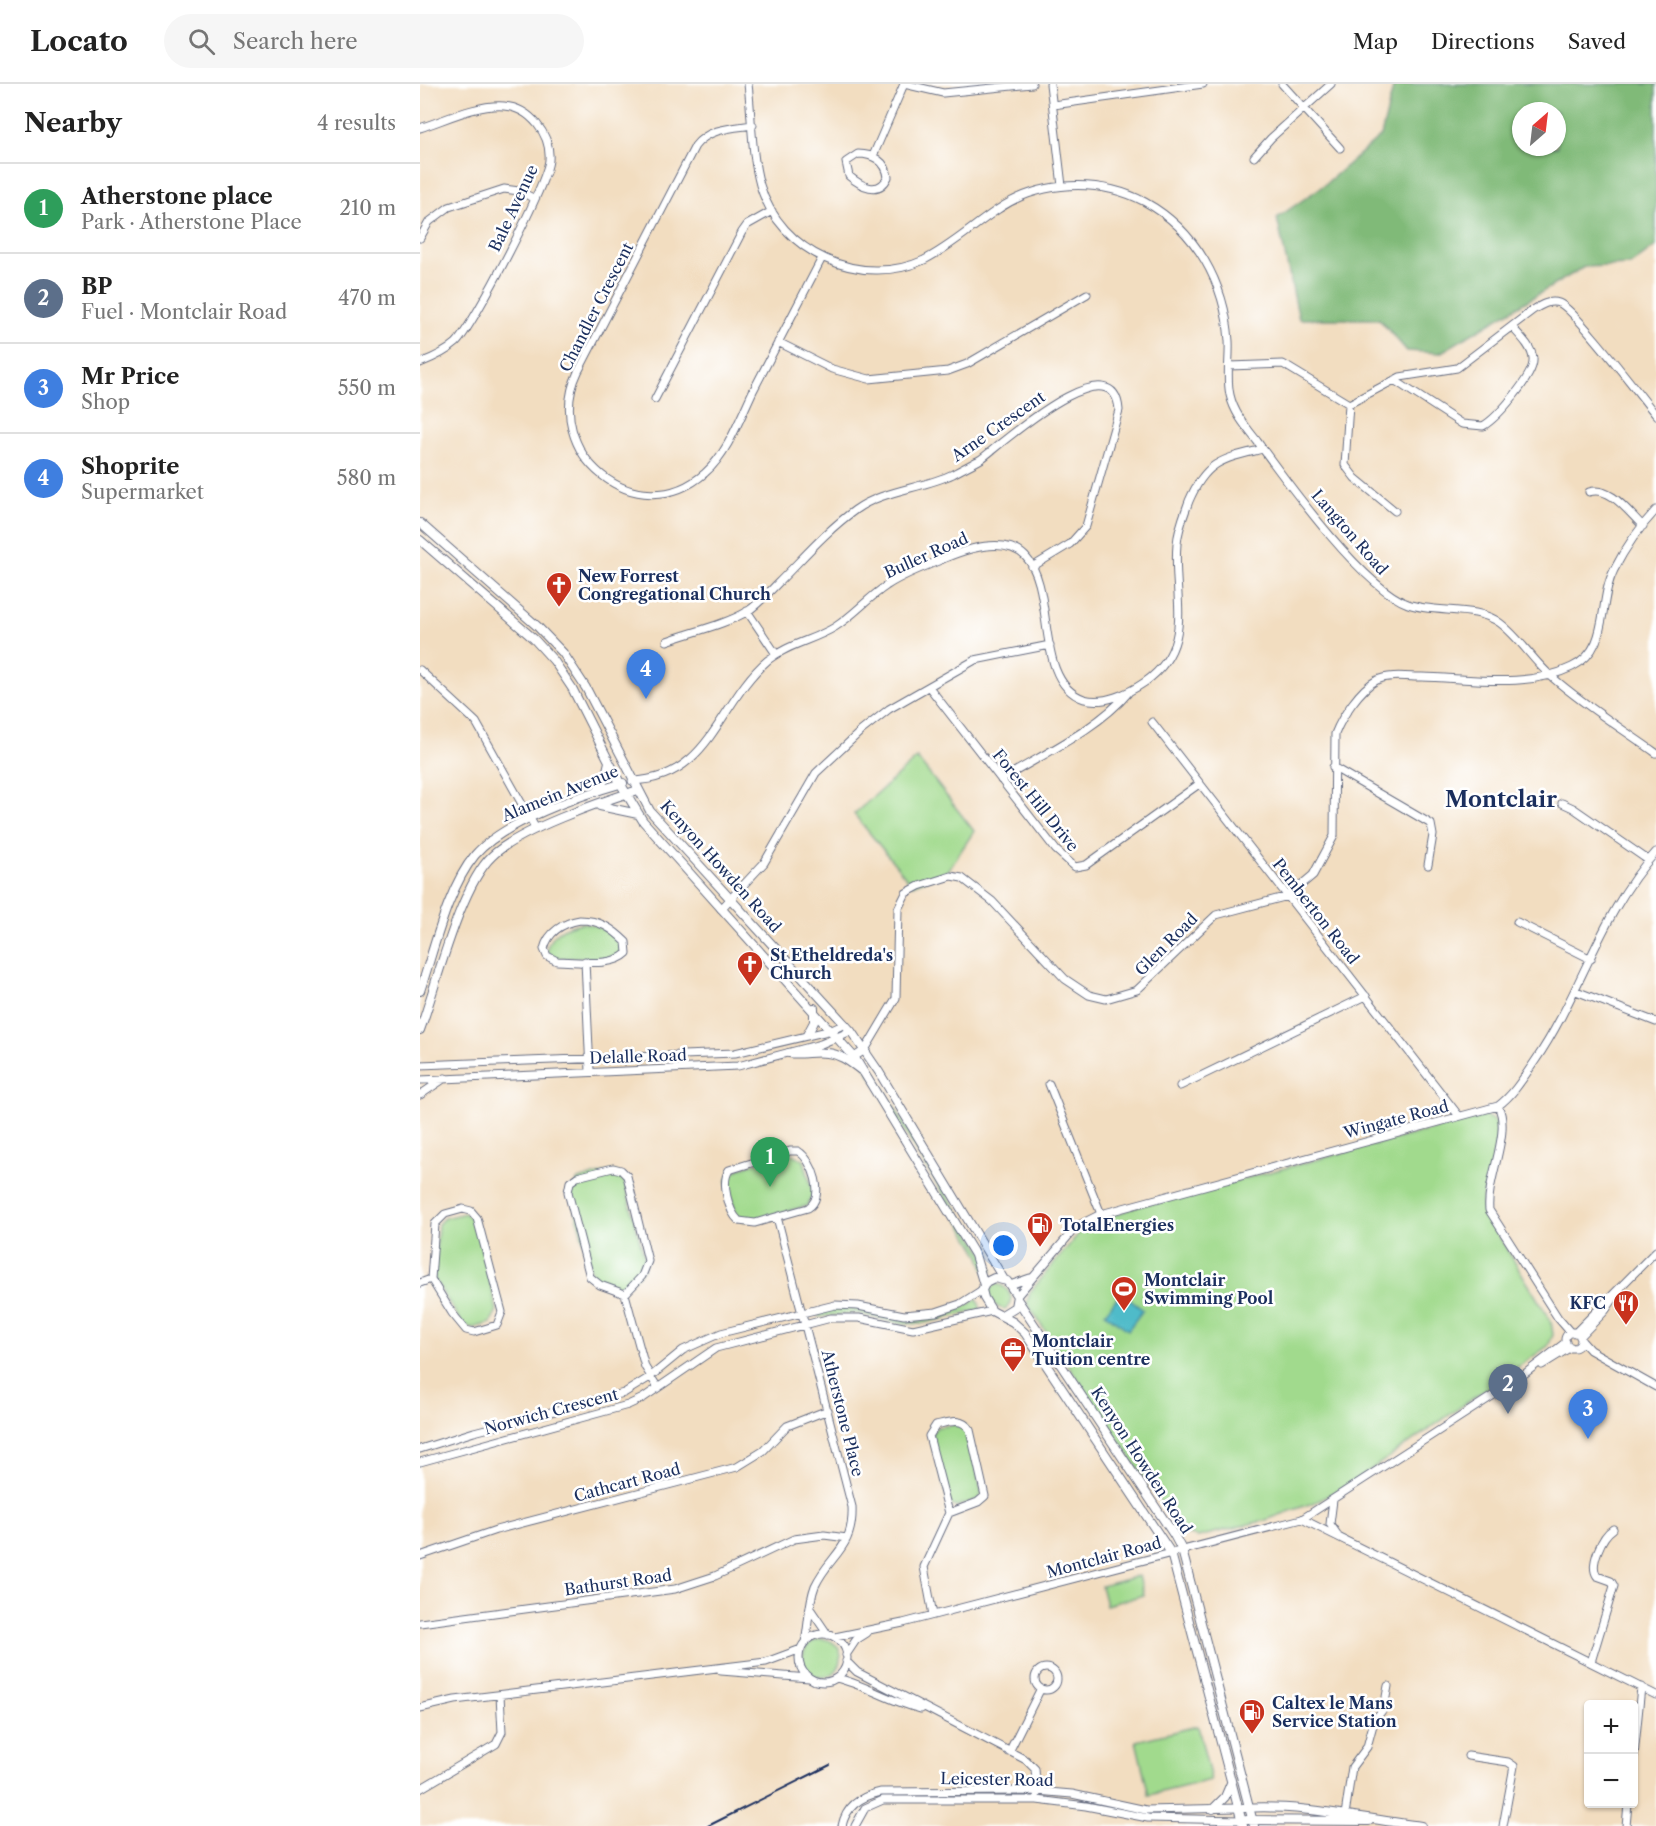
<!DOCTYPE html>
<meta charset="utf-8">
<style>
body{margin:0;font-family:"Libre Caslon Text",serif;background:#f6f6f6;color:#222}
.controls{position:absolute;right:18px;bottom:18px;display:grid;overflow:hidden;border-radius:6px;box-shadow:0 2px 4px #0004}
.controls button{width:54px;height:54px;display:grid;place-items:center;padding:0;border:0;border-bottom:2px solid #e0e0e0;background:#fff;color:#222;font:30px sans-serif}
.compass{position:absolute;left:1092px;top:18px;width:54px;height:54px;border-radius:50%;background:#fff;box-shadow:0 2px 4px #0004;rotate:28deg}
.you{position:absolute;left:584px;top:1162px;width:21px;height:21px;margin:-15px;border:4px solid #fff;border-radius:50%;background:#1a73e8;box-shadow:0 0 0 9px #1a73e833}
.badge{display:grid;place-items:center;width:39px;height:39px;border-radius:50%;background:#111827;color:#fff;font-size:20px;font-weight:700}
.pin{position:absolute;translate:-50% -50px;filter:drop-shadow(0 2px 3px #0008)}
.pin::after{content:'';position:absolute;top:32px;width:21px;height:18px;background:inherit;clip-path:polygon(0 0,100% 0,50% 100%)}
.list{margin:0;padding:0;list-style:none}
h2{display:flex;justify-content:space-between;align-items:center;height:78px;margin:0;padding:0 24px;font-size:26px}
h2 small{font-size:20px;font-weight:400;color:#767676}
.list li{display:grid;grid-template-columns:39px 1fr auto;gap:18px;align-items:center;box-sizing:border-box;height:90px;padding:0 24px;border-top:2px solid #e0e0e0}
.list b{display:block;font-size:22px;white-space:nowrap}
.list p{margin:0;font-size:20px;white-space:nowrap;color:#767676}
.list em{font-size:20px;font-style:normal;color:#767676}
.icon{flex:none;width:33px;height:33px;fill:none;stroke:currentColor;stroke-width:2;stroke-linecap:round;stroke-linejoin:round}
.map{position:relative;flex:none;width:1236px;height:1742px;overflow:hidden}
header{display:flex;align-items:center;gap:36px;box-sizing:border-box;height:84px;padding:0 30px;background:#fff;border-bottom:2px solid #e0e0e0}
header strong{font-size:28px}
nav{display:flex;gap:33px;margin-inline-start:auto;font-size:21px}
.search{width:420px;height:54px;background:#f6f6f6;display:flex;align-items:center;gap:15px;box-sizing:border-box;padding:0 21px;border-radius:33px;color:#767676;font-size:22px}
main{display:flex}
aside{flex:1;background:#fff}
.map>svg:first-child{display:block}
</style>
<header>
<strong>Locato</strong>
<div class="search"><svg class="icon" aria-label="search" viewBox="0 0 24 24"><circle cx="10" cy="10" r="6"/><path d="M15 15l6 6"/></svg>Search here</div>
<nav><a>Map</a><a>Directions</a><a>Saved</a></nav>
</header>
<main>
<aside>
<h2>Nearby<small>4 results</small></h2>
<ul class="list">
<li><span class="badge" style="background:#2e9e5b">1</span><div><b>Atherstone place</b><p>Park · Atherstone Place</p></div><em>210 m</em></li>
<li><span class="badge" style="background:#5c6f8a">2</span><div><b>BP</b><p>Fuel · Montclair Road</p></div><em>470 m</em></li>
<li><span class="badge" style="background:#3f7fe0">3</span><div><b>Mr Price</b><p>Shop</p></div><em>550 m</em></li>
<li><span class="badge" style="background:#3f7fe0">4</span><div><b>Shoprite</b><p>Supermarket</p></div><em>580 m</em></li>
</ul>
</aside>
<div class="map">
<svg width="1236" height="1742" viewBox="0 0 1236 1742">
<rect width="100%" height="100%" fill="#fff"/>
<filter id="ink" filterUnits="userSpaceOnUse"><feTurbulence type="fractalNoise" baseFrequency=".0167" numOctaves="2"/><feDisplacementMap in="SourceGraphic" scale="12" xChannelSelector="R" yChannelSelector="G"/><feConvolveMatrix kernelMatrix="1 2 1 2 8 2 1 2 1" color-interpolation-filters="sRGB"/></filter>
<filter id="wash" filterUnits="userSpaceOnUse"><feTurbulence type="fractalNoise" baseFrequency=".008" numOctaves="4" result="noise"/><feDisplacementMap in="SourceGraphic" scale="24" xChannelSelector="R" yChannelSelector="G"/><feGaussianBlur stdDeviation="1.35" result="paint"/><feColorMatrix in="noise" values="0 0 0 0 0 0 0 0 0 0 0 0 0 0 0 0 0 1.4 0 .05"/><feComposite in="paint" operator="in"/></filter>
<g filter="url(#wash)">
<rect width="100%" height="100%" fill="#f2ddc0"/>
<path fill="#a1da8d" stroke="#5e8476" stroke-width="1.5" d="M 497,674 L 554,747 L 528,787 L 492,801 L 434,730 Z
M 162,839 C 179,841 193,847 203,861 L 202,870 L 191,874 L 132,874 L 127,867 C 128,850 147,841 162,839 Z
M 447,978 L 562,1167 L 573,1187 L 566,1190 L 559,1170 L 445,982 Z
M 1064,1032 L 1074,1036 C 1085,1050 1061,1104 1062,1125 L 1131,1237 L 1133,1251 L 1128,1262 L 933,1398 L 898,1417 L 846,1436 L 778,1453 L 766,1450 L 751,1434 L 610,1224 L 607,1219 L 610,1208 L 660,1148 L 676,1138 L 712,1124 Z
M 373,1070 L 384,1076 L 393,1109 L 387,1122 L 326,1137 C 316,1134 314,1125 312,1115 C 310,1110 307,1102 307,1097 C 308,1081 360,1074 373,1070 Z
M 193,1087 L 200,1090 L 205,1100 L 225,1176 L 224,1185 L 203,1206 L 186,1201 L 172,1192 L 151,1108 L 158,1096 Z
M 45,1129 L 55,1138 L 77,1226 L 71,1239 L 53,1244 L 43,1241 L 14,1195 L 18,1140 L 24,1134 Z
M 576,1200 C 586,1201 592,1210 591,1219 L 585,1225 C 574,1224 569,1215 570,1205 Z
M 557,1214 L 561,1226 L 501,1240 L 477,1239 L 435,1229 L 399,1233 L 397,1230 C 422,1215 452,1231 478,1235 C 505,1238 536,1232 557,1214 Z
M 541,1340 L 546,1342 L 562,1411 L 559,1415 L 535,1423 L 528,1419 L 512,1349 L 517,1343 Z
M 719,1492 L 724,1511 L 686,1521 L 681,1502 Z
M383 1574a19 19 0 1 1 38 0a19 19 0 1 1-38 0Z
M 778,1642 L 791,1696 L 729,1711 L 716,1657 Z"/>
<path fill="#80ba78" stroke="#4e746b" stroke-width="1.5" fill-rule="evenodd" d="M 974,0 L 1236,0 L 1236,162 L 1210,181 L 1164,183 L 1020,269 L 987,267 L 959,235 L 879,235 L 857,134 L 904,101 L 961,52 ZM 1101,27 L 1137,27 L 1137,63 L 1101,63 Z"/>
<path fill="#4fbbc9" stroke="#357594" stroke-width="1.5" d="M 701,1209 L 723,1226 L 708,1246 L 685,1229 Z"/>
</g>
<g filter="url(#ink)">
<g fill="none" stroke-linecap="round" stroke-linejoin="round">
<g stroke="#666c80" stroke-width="9">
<path id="minor" d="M 328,0 C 332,33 331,69 340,101 C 360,169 441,205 504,176 C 530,163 553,142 577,126 C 620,96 679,94 725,118 C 776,146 805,199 809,257 C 810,275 806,293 810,311 C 814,329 826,343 837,357 C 867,398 943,504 988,520 C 1016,530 1056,521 1080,539 C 1100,554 1113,577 1132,593 C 1164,621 1201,644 1236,669
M 484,0 L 523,9 L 612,0
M 630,0 L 642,102
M 862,0 L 920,64
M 633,21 L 783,0
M 333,41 C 312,44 289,44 275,62 L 158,288 C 120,368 217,449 285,389 C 308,369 320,334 333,307 C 356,262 379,218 402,174
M 0,44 C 25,36 57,20 84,22 C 110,24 131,50 129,76 C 127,100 54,241 36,259 C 26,268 13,274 0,279
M 438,70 C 453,70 466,77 468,93 C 459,112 441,102 429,92 L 426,78 Z
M 453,72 L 484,0
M 834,73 L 851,54 L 911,0
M 0,154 L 9,138 L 29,123 L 84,105 L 99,107 L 115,115
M 358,258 L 412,285 L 449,295 L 528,287 L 547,280 L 667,210
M 809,282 L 863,280 L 929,320 L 980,293 L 1037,284 L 1113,226 C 1121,221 1129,216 1139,219 C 1154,224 1222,314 1236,331
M 974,296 L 1042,340 L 1063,342 C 1077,334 1115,291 1113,275 C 1112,263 1100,252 1092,243
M 235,315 L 322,148 L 327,141 L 352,127
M 929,320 L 925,381 L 935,394 L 975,427
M 1169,408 C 1190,401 1209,429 1223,442
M 327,527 L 356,570
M 247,557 C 272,548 307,540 328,527 C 340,519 349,508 358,499 C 383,474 406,447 435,426 C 463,406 501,405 533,390 C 542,385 552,380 561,375 C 579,362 694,257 699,326 L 666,442 L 650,460 L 612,483
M 0,586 L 56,638 L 116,745
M 509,603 L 636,766 L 655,783 L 666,781 L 779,700
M 732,638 L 1039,1032
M 913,683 L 1011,740 L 1013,751 L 1008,781
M 581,696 C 621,671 678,645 708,609
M 212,697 C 291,695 298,618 348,576 C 368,560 394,556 415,543 C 434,531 448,514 466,502 C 483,490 505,483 525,474 C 671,413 591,590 664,615 C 684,621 709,609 725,598 C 777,561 752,512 757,460 C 758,445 764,431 769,417 C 775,403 783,389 795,381 C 809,372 827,369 843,365
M 1142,719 L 1153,724 L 1228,776
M 301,825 L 344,779 L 396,689 L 441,647 L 469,625 L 555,576 L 630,561
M 160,836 C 179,836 192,844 206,858 L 207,869 C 192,884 157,877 137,877 L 127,872 L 124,865 C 128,848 143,839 160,836 Z
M 1097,838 L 1171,875
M 165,877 L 170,987
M 1156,907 L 1236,938
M 431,975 L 445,966 L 476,914 L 478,825 L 486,809 L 499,802 L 531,792 L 542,794 L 572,817 L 645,895 L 669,911 L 686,915 L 717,906 L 796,831 L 868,812 L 893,791 L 914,752 L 915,650 C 922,632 940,605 957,596 C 970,590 988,593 1002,593 C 1049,594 1108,605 1152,583 C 1191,564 1177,519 1194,486 C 1204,466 1220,443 1236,426
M 0,981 L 315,969 L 412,946 L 425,940
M 0,996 L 318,982 L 401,960 L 431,947
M 629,1000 L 681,1130
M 760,1002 L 946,912
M 0,1011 L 25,994
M 1078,1022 C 1092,1048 1066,1095 1069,1126 L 1138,1234 L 1151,1249
M 370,1067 L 378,1067 C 393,1076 406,1113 388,1124 L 335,1139 L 319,1137 C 308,1127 301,1098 309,1086 Z
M 193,1084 L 201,1086 L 207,1092 L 228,1177 L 222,1192 L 205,1210 L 180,1201 L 170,1193 L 148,1108 L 150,1098 L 157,1093 Z
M 43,1125 L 51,1127 L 57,1134 L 82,1228 L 77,1241 L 54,1248 L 46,1246 L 32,1229 L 11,1195 L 15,1140 L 25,1130 Z
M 357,1133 L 432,1423 C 434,1465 410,1470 395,1502 C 388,1520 389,1540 385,1558
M 0,1199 L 11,1195
M 590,1201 L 610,1194
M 205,1210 L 225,1283 L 238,1304
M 597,1212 L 657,1142 L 681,1130 L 1078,1022 C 1094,1010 1104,993 1115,977 C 1161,910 1181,827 1236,768
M1145 1256a8 8 0 1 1 16 0a8 8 0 1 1-16 0Z
M 1155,1249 L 1236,1167
M 1160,1253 L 1185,1227 L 1201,1204
M 1161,1256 L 1170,1266 L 1236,1303
M 1122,1281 L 1151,1263
M 0,1365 L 54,1348 L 204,1309 L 230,1293 L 263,1266 L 301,1249 L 415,1221 L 438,1222 L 484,1231 L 516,1228 L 540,1220 L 562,1206
M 0,1378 L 208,1321 L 223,1314 L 296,1264 L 411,1234 L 439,1234 L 493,1245 L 572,1227
M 913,1416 L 910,1440 L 917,1450
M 882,1435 L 1236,1611
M 0,1472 L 76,1446 L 317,1383 L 343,1367 L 367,1342 L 408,1326
M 391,1526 L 408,1551
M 513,1531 L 504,1483 L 529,1429 L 558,1418 L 565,1412 L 550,1346 C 542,1333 529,1338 516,1341 L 509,1352 L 529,1429
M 0,1539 L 255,1505 L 295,1492 L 374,1455 L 404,1451 L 427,1454
M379 1574a24 24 0 1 1 48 0a24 24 0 1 1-48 0Z
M 415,1553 L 483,1539 L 882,1435 L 1094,1298 L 1146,1258
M 426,1571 L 436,1556 L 447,1549
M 426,1577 L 437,1588 L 606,1676 L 615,1685 L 617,1710
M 1171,1578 L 1194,1502 L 1191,1497 L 1177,1492 C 1169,1481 1182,1452 1193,1445
M615 1595a11 11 0 1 1 22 0a11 11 0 1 1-22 0Z
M 301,1587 L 389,1594
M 416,1594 C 444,1600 470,1618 501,1625
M 0,1624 L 35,1616 L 346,1578 L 381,1565
M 589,1668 L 620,1606
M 1048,1672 L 1088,1678 L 1094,1682 L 1083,1742
M 1214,1672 L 1221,1603
M 0,1705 L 76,1660 L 82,1648 L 80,1611
M 925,1731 L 932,1683 L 947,1663 L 954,1637 L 964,1624 L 968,1602
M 422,1742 C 426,1722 442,1712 461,1708 L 617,1707 L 652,1710 L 726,1726 L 818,1724
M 435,1742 L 445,1724 L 463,1716 L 617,1716 L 666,1722 L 728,1734 L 821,1736
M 1206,1742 L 1208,1720"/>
</g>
<g stroke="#666c80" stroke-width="10">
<path id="tertiary" d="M 0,439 L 117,542 L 143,569 L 166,604 L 230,727 L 431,947 L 459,988 L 583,1194
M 0,456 L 114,555 L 134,577 L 152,604 L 200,699 L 223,737 L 435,974 L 555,1171 L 564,1201
M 176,708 L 185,695 L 189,678
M 180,722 L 218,730
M 0,907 C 14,866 27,805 55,771 C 83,738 161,711 203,699
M 0,946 C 16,902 40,802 72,772 C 99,746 180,718 218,706
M 387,951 L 394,938 L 394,924
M 369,969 C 382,971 394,967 407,969 C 421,970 431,979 442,987
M 597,1215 L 754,1451 L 762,1466 L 834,1742
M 582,1231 L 595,1223 L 597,1212 L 587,1197 L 574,1194 L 566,1198 L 562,1206 L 564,1214 L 572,1227 L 593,1238 L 605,1249 L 751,1469 L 823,1742
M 824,1724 C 883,1720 943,1735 1001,1742
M 793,1725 L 805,1713 L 811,1699
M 827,1736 L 949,1737"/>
</g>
<use href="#minor" stroke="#fff" stroke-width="7"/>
<use href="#tertiary" stroke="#fff" stroke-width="8"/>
<path stroke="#1b2f5e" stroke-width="2" d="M 288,1742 L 410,1681"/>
</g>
</g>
<defs>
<g id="church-pin" transform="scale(1.35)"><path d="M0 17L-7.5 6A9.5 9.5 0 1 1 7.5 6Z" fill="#c8321e" stroke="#fff"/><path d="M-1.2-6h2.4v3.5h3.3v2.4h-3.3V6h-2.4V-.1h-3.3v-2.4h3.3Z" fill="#fff"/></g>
<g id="fuel-pin" transform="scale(1.35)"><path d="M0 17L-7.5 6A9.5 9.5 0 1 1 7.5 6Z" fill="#c8321e" stroke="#fff"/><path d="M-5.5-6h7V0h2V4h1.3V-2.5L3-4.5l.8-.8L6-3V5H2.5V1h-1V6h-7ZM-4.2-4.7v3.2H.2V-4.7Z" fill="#fff"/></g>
<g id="stadium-pin" transform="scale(1.35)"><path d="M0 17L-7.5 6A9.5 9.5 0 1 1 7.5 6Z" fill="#c8321e" stroke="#fff"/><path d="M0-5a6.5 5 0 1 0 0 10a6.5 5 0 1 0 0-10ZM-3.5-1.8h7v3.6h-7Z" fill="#fff"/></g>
<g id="restaurant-pin" transform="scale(1.35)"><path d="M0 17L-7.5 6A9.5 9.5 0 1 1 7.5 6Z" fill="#c8321e" stroke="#fff"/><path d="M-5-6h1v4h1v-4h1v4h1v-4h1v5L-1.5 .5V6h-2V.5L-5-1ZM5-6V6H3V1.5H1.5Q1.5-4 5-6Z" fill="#fff"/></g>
<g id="office-pin" transform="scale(1.35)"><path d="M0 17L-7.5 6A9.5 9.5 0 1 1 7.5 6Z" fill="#c8321e" stroke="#fff"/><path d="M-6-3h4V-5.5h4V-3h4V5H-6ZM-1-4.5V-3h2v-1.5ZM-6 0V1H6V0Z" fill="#fff"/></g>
</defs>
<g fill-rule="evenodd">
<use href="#church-pin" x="139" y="501"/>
<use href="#church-pin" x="330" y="880"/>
<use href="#fuel-pin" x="620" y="1141"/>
<use href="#stadium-pin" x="704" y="1205"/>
<use href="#restaurant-pin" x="1206" y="1219"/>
<use href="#office-pin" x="593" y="1266"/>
<use href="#fuel-pin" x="832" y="1628"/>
</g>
<g text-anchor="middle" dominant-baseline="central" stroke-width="5" stroke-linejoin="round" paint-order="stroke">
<g font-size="16" fill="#1b2f5e" stroke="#fff">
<text transform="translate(93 124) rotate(-65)">Bale Avenue</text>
<text transform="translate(176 223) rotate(-63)">Chandler Crescent</text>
<text transform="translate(578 342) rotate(-35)">Arne Crescent</text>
<text transform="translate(930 448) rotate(49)">Langton Road</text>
<text transform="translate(506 471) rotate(-24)">Buller Road</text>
<text transform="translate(140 709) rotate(-22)">Alamein Avenue</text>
<text transform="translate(616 716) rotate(51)">Forest Hill Drive</text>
<text transform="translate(301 782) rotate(48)">Kenyon Howden Road</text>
<text transform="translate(896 827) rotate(52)">Pemberton Road</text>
<text transform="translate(746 860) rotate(-45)">Glen Road</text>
<text transform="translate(218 972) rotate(-2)">Delalle Road</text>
<text transform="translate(976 1035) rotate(-15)">Wingate Road</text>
<text transform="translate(131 1327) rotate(-15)">Norwich Crescent</text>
<text transform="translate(423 1329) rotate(76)">Atherstone Place</text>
<text transform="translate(722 1376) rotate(57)">Kenyon Howden Road</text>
<text transform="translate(207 1398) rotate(-15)">Cathcart Road</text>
<text transform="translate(684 1473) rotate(-15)">Montclair Road</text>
<text transform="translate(198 1498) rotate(-8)">Bathurst Road</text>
<text transform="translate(577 1695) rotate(1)">Leicester Road</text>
</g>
<g font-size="16" font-weight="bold" fill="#1b2f5e" stroke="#fff" text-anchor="start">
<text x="158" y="492">New Forrest<tspan x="158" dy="18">Congregational Church</tspan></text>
<text x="350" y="871">St Etheldreda's<tspan x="350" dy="18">Church</tspan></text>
<text x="640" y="1141">TotalEnergies</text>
<text x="724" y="1196">Montclair<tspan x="724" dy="18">Swimming Pool</tspan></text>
<text x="1186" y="1219" text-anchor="end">KFC</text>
<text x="612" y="1257">Montclair<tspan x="612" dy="18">Tuition centre</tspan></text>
<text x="852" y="1619">Caltex le Mans<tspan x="852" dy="18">Service Station</tspan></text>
</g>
<g font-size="22" font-weight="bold" fill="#1b2f5e" stroke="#fff">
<text x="1081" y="715">Montclair</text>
</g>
</g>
</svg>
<div class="controls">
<button>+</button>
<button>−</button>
</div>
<svg class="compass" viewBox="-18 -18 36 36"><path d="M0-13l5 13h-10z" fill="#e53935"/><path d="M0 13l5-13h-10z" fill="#767676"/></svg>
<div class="you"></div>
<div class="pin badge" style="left:350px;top:1103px;background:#2e9e5b">1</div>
<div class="pin badge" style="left:1088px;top:1330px;background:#5c6f8a">2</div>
<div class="pin badge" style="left:1168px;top:1355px;background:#3f7fe0">3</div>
<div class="pin badge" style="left:226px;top:615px;background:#3f7fe0">4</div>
</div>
</main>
